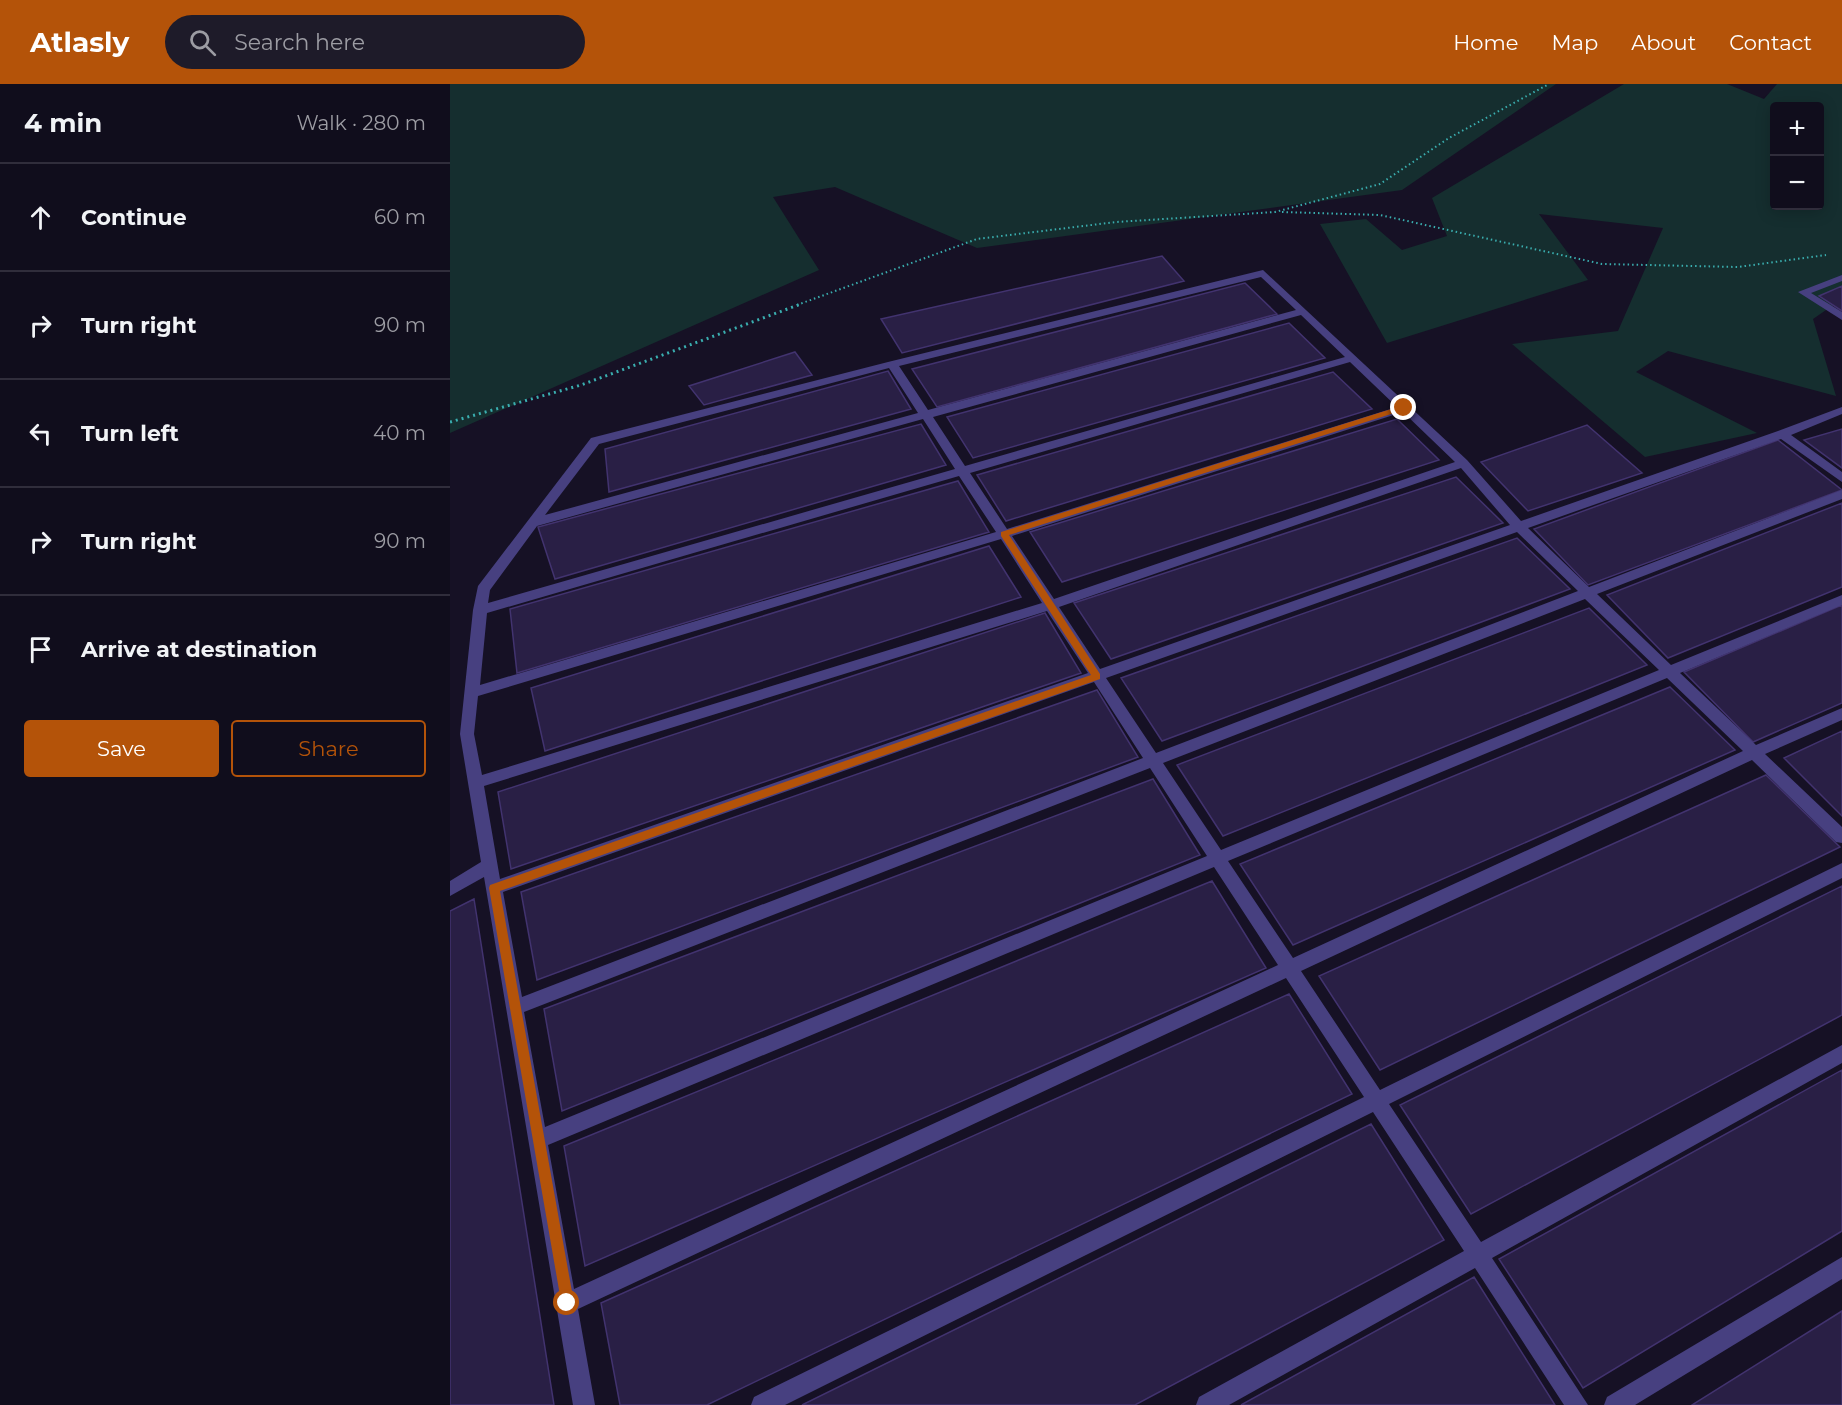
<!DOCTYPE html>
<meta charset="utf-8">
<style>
body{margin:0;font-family:Montserrat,sans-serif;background:#1e1b29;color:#f1f3f6}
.controls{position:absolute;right:18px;top:18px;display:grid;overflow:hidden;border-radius:6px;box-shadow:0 3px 15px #0003}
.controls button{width:54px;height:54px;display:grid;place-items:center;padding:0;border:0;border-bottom:2px solid #302d3b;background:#100d1c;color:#f1f3f6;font:30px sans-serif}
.stop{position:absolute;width:18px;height:18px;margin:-14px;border:4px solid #b45309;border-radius:50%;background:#fff}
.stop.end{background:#b45309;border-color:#fff;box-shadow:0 2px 6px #0008}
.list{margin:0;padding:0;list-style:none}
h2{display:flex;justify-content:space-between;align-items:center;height:78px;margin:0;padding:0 24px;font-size:26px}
h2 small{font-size:20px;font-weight:400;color:#9c9ca3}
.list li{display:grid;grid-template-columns:39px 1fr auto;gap:18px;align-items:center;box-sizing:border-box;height:108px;padding:0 24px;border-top:2px solid #302d3b}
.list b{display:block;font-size:22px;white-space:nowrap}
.list em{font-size:20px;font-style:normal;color:#9c9ca3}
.actions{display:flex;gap:12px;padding:18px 24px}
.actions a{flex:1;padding:14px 0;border:2px solid #b45309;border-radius:6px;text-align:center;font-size:21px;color:#b45309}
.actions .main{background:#b45309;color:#fff}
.icon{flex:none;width:33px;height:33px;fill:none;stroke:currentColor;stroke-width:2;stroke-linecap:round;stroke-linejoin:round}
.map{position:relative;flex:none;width:1392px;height:1321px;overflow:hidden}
header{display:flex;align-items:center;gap:36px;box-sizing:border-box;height:84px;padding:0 30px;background:#b45309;color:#fff}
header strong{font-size:28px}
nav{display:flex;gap:33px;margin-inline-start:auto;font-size:21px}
.search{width:420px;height:54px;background:#1e1b29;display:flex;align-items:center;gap:15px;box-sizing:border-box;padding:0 21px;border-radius:33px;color:#9c9ca3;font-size:22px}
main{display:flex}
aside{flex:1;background:#100d1c}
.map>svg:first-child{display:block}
</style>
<header>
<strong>Atlasly</strong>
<div class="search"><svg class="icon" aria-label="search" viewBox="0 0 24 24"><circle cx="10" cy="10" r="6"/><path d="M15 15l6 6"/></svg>Search here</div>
<nav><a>Home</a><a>Map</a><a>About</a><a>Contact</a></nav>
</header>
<main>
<aside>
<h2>4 min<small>Walk · 280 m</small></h2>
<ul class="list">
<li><svg class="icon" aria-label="ahead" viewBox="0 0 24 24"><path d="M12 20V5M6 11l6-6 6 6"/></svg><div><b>Continue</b></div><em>60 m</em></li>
<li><svg class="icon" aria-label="right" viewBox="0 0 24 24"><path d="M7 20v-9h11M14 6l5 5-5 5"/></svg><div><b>Turn right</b></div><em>90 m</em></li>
<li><svg class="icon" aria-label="left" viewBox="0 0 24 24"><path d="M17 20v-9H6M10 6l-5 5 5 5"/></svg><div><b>Turn left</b></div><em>40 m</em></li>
<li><svg class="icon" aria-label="right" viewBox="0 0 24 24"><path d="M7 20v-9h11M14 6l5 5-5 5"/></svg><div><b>Turn right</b></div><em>90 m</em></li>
<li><svg class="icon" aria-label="arrive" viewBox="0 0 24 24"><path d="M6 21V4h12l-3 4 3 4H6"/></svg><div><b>Arrive at destination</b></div></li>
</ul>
<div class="actions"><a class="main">Save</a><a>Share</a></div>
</aside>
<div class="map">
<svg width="1392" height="1321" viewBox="0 0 1392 1321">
<rect width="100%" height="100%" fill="#161125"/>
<path fill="#152e2f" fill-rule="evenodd" d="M 0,0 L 1106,0 L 952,106 L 527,164 L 385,103 L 323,113 L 369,186 L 0,349 Z
M 1174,0 L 1277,0 L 1314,15 L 1327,0 L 1392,0 L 1392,215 L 1363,235 L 1386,312 L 1218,267 L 1186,288 L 1307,349 L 1195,373 L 1062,260 L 1168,247 L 1213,144 L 1089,130 L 1138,196 L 937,259 L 870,140 L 916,135 L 952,166 L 997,152 L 982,114 ZM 1324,22 L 1370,22 L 1370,122 L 1324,122 Z"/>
<path fill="#291f45" stroke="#42336f" stroke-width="1.5" d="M 712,172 L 734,197 L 452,269 L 431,235 Z
M 795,199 L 827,230 L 487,323 L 462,285 Z
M 1392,202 L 1392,227 L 1369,212 Z
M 839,239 L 875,274 L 523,374 L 497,333 Z
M 345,268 L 362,291 L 254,321 L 239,302 Z
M 438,287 L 461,325 L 159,408 L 155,365 Z
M 883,288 L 922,325 L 556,437 L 527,391 Z
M 947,335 L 989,376 L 612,498 L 580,448 Z
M 471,340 L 496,381 L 105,495 L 88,443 Z
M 1137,341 L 1192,389 L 1078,427 L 1031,378 Z
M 1392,345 L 1392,384 L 1354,356 Z
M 1328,356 L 1392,406 L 1138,501 L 1084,445 Z
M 1006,393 L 1053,439 L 661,575 L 624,519 Z
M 508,397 L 539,448 L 67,589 L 60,525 Z
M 1392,419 L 1392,503 L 1218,574 L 1157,511 Z
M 1067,454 L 1120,505 L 712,657 L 671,594 Z
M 539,462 L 571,513 L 95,667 L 81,604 Z
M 1392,521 L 1392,619 L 1303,658 L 1234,588 Z
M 1139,524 L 1197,581 L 773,752 L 727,681 Z
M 595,529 L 631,589 L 61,785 L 48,708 Z
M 1220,603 L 1285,666 L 843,861 L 790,780 Z
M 647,606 L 688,673 L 87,896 L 71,808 Z
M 1392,647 L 1392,732 L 1334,674 Z
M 1316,691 L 1390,763 L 930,986 L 869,892 Z
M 703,695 L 750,771 L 112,1027 L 94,925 Z
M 762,797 L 816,884 L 135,1182 L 114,1062 Z
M 1392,802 L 1392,931 L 1021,1130 L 950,1021 Z
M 24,815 L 104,1321 L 0,1321 L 0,827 Z
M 839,910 L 902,1010 L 257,1321 L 170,1321 L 151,1219 Z
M 1392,986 L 1392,1147 L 1133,1304 L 1049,1175 Z
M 921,1040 L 994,1156 L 685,1321 L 352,1321 Z
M 1024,1193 L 1105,1321 L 791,1321 Z
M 1392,1227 L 1392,1321 L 1242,1321 Z"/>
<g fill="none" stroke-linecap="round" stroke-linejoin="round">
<path stroke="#3aaeaf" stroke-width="2" stroke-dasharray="1.5 3" stroke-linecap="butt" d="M 832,128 L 930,131 L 1152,180 L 1288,183 L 1376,171
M 347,221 L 527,155 L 666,138 L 825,128 L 930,100 L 999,54 L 1099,0"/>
<path stroke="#3aaeaf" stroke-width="3" stroke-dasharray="2 4" stroke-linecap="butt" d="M 0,338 L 131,301 L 351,220"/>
<path fill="#474080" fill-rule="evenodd" d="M 813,186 L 1017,376 L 1071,437 L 1328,347 L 1392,323 L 1392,330 L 1341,351 L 1392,388 L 1392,398 L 1331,355 L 1078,444 L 1139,503 L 1392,406 L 1392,415 L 1147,510 L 1221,581 L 1392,511 L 1392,521 L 1230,589 L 1306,661 L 1392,624 L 1392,636 L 1315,670 L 1392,743 L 1392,759 L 1386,758 L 1302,676 L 851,887 L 930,1006 L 1392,779 L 1392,794 L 939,1020 L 1031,1158 L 1392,961 L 1392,979 L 1042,1174 L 1138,1321 L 1114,1321 L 1025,1184 L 779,1321 L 746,1321 L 749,1313 L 1014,1167 L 923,1028 L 335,1321 L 301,1321 L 304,1313 L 914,1013 L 836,894 L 128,1225 L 145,1321 L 123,1321 L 34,793 L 0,812 L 0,797 L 31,778 L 10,650 L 23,526 L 28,502 L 141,354 L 438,278 ZM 811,193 L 846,226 L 478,326 L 449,282 ZM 851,231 L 895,273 L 515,382 L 483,333 ZM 900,278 L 947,323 L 557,445 L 520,389 ZM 439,284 L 468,329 L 95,431 L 149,360 ZM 953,328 L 1005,378 L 604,515 L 562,452 ZM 473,335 L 505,385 L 38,519 L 40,506 L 87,442 ZM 1011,384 L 1060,441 L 650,585 L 609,523 ZM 509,392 L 546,448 L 30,601 L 37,529 ZM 1067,448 L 1128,507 L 706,669 L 656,594 ZM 551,455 L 592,519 L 32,691 L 24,650 L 28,612 ZM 1135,515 L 1209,586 L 771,766 L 713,679 ZM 597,527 L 638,589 L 50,795 L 34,702 ZM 1217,594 L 1293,667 L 843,874 L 778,777 ZM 644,598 L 693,674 L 72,913 L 53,808 ZM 700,684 L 757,772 L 95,1043 L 74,928 ZM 764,783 L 828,881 L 124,1205 L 98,1061 Z
M 1392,191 L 1392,197 L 1361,209 L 1392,228 L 1392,236 L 1348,208 Z
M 1392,1173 L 1392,1195 L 1185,1321 L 1154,1321 L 1157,1313 Z"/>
</g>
<path fill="#b45309" d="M 954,321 L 957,322 L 957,325 L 559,451 L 650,590 L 650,595 L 50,807 L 124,1219 L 122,1223 L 117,1225 L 112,1223 L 39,804 L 40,801 L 641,591 L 551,452 L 551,448 Z"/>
</svg>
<div class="controls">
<button>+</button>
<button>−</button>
</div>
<div class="stop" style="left:117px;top:1219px"></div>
<div class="stop end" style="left:954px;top:324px"></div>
</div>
</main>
